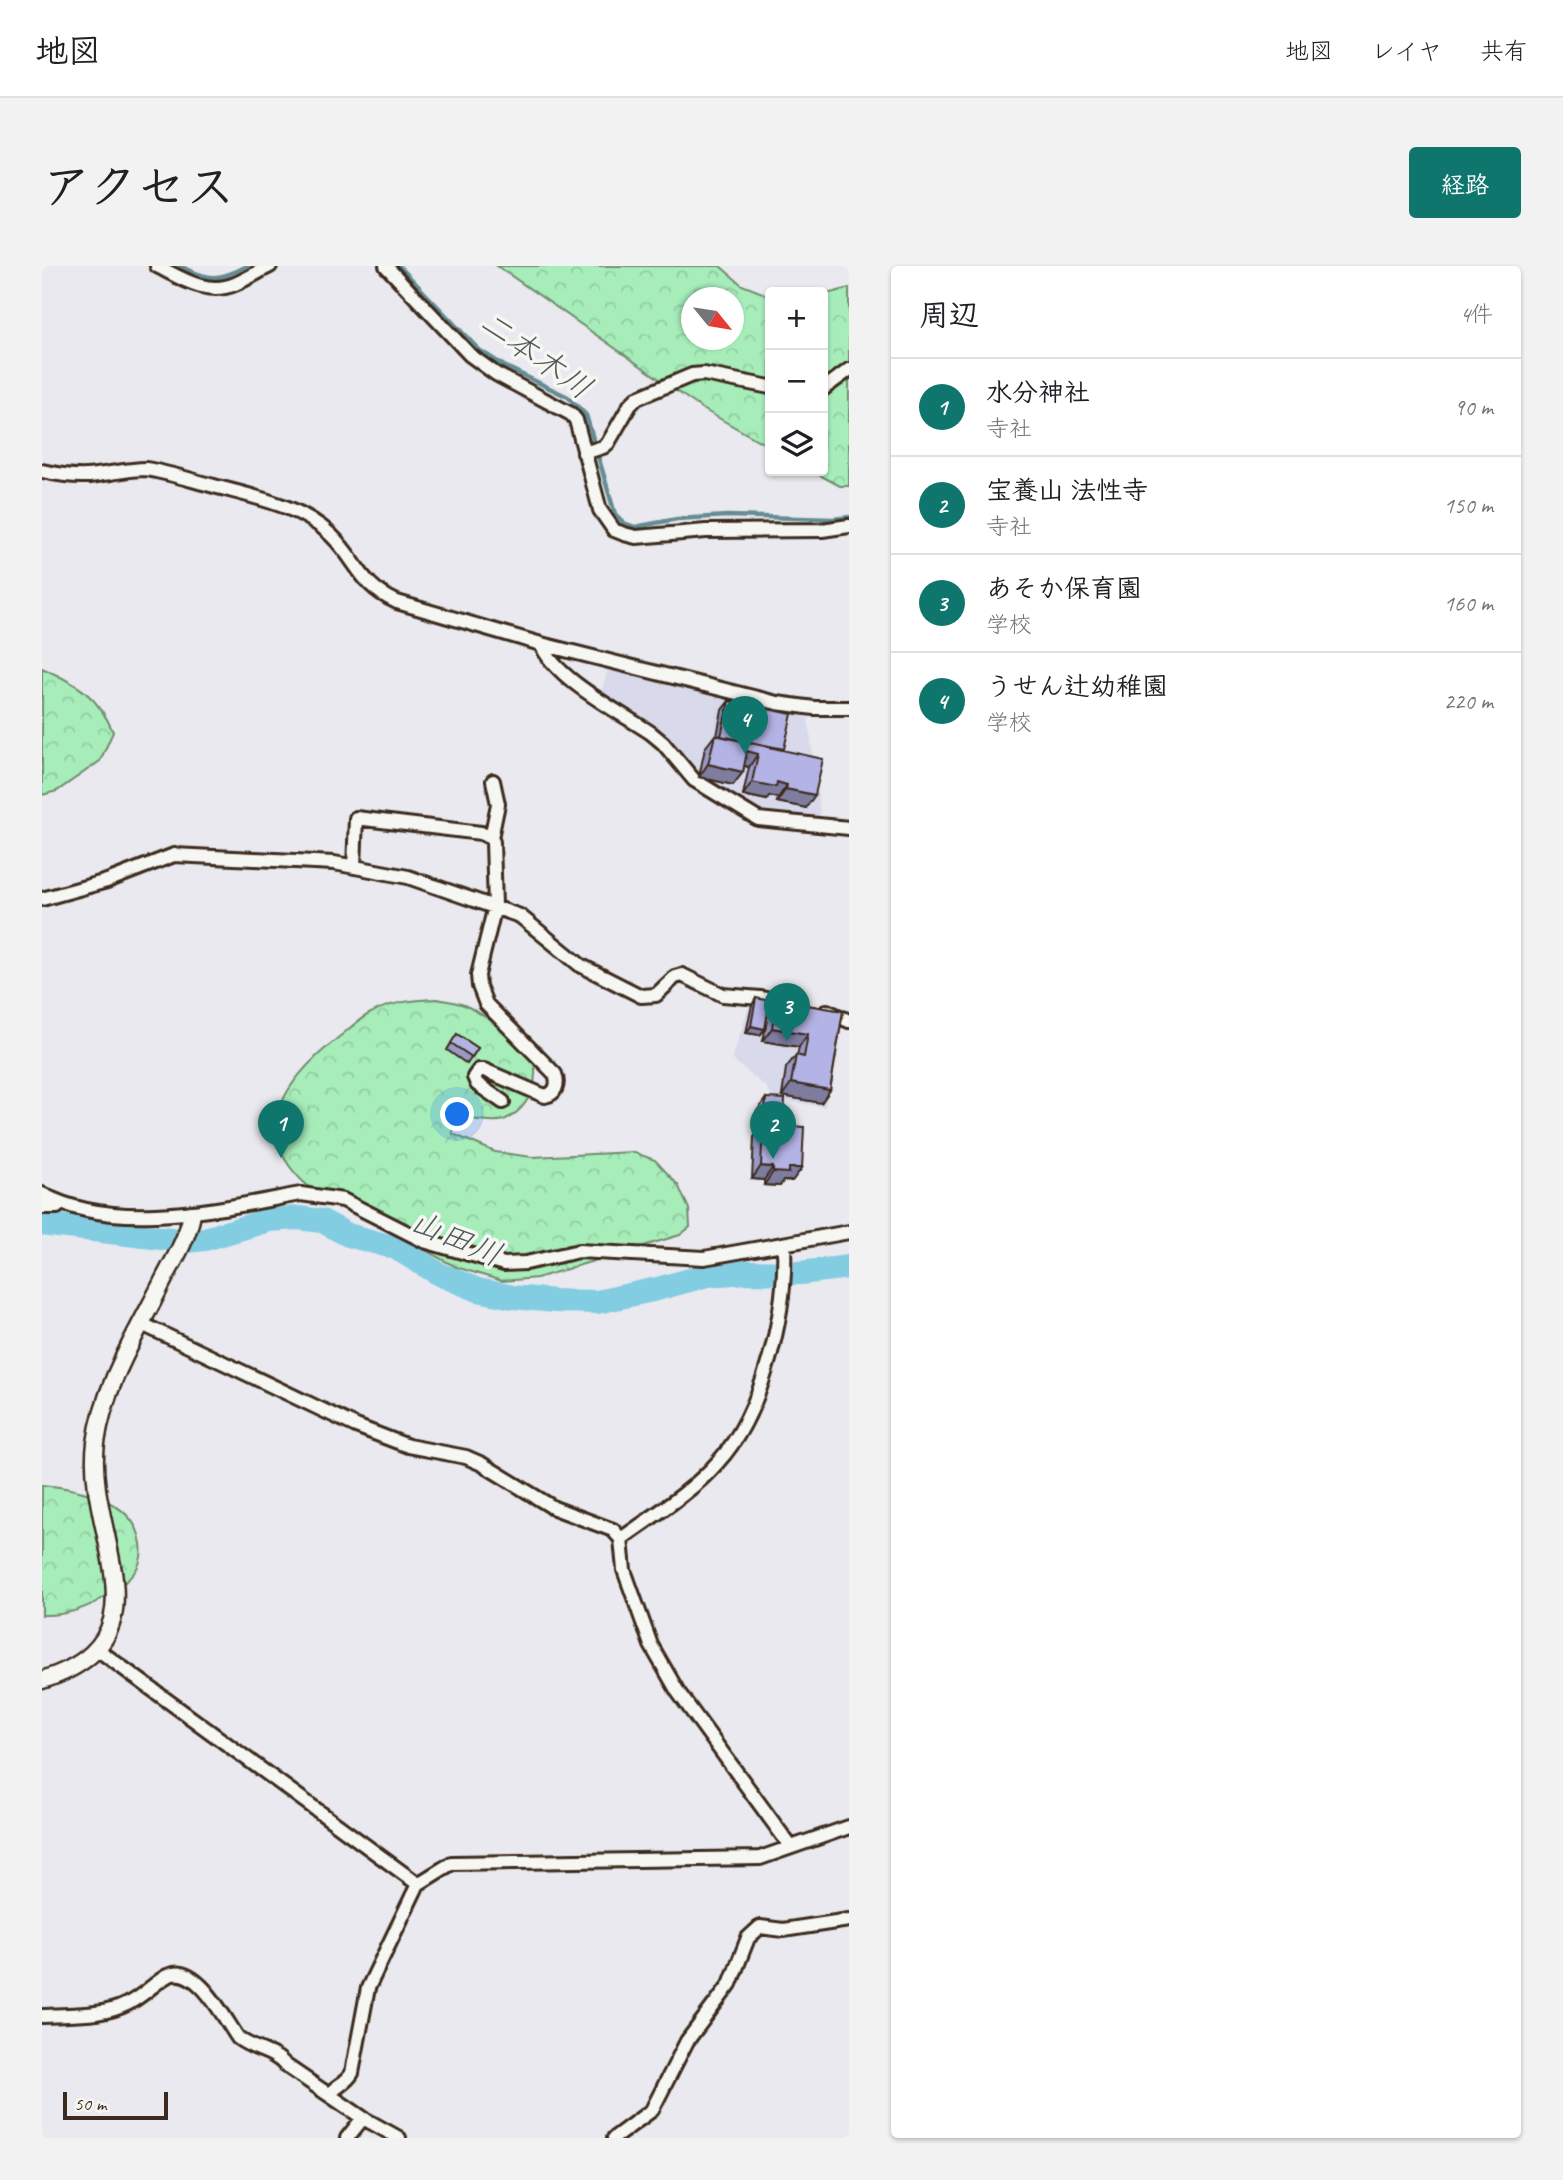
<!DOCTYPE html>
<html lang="ja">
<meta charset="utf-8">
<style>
body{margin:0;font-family:Caveat,"Klee One",sans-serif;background:#f2f2f2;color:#202124}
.controls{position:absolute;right:21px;top:21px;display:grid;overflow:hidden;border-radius:7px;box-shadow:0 2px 5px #0004}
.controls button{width:63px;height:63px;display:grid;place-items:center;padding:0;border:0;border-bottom:2px solid #e0e0e0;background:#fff;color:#202124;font:35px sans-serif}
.compass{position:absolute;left:639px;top:21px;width:63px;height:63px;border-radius:50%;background:#fff;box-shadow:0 2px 5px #0004;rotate:120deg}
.scale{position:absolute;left:21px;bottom:18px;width:105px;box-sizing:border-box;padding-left:7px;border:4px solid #3b2a1e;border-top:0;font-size:19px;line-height:24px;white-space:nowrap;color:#3b2a1e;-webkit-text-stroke:5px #f6f6f2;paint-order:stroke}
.you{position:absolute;left:416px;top:849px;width:24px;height:24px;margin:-18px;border:5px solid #fff;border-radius:50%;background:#1a73e8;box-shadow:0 0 0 10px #1a73e833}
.badge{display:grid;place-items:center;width:46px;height:46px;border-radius:50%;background:#0f766e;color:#fff;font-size:23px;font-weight:700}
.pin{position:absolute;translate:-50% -58px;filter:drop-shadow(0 2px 4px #0008)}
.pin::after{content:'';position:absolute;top:37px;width:24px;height:21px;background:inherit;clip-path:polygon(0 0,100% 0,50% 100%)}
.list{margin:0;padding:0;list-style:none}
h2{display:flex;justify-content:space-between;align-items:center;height:91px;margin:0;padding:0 28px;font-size:30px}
h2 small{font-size:23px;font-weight:400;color:#757577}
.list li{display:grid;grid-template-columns:46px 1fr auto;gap:21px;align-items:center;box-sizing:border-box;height:98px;padding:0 28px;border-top:2px solid #e0e0e0}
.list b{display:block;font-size:26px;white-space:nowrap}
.list p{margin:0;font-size:23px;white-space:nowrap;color:#757577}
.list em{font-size:23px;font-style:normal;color:#757577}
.icon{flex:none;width:38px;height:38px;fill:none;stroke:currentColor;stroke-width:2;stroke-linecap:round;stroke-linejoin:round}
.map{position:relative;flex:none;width:807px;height:1872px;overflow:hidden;border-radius:7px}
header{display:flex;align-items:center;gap:42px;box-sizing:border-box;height:98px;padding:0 35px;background:#fff;border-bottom:2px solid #e0e0e0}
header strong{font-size:33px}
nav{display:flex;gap:38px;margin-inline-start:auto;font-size:24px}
.intro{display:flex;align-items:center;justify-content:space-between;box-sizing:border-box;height:168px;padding:0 42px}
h1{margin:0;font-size:49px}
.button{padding:18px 32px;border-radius:7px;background:#0f766e;color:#fff;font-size:24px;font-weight:700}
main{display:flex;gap:42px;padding:0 42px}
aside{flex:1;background:#fff;border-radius:7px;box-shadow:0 2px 5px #0004}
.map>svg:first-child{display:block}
</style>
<header>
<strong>地図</strong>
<nav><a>地図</a><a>レイヤ</a><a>共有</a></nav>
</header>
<div class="intro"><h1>アクセス</h1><a class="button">経路</a></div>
<main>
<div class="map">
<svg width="807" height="1872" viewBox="0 0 807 1872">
<defs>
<pattern id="forest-crowns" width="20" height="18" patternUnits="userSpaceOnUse" patternTransform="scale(1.75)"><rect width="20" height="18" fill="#a6edba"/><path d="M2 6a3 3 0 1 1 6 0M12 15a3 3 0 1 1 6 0" fill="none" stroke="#90cb9f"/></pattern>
</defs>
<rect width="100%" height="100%" fill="#e9e9ef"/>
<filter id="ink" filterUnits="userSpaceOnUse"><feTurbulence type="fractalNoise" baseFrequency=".0143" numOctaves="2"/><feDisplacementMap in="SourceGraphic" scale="14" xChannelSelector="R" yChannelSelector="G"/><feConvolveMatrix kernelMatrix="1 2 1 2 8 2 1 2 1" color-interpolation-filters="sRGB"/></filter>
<g filter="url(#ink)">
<path fill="#d9d9ec" d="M 567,401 L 766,451 L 779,556 L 727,551 L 710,545 L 681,520 L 658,512 L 615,463 L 559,426 Z
M 716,736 L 798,757 L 783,841 L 732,833 L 725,822 L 690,793 L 708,737 Z"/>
<path fill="url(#forest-crowns)" stroke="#708c6c" stroke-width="2" fill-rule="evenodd" d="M 455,0 L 678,0 L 700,19 L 728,30 L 728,181 L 659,142 ZM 650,32 L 692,32 L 692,74 L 650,74 Z
M 807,22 L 807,220 L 798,220 L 770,205 L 781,205 L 781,29 Z
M 0,402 C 35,418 56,429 71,466 L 58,495 L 15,525 L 0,529 Z
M 395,733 C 404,735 414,736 422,739 C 434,744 477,772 485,782 C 503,806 489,843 462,854 C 450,858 427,852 414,851 L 410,855 L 411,868 L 453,886 L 490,891 L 591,886 L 613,894 L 636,919 L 647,943 L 648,961 L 638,969 L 495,1012 L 460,1015 L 414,1001 L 267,921 C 203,866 244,813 297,771 C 306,764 316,754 327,748 C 348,736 371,734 395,733 Z
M 0,1219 C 37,1222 94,1235 99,1278 C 103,1303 85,1316 66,1329 C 46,1342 24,1350 0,1349 Z"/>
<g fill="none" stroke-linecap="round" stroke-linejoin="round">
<path stroke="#668c93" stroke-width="4.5" d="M 138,0 C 168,15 176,15 205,0
M 357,0 L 437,84 L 462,100 L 526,131 L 544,149 L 573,248 L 582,257 L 593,261 L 635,253 L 685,250 L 791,253 L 807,251"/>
<path stroke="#82cde1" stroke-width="24" d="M 0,958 L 145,975 L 163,973 L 227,954 L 256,952 L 280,955 L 306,969 L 354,982 L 399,1009 L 436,1024 L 471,1031 L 513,1035 L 555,1036 L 615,1023 L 666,1009 L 705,1006 L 758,1007 L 807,1001"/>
<g stroke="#3b2a1e" stroke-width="18">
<path id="minor" d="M 115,0 C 139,12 165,30 193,18 C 205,13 216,6 228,0
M 344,0 L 428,89 L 454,108 L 529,148 L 534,154 L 558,244 L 572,264 L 582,268 L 594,271 L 664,265 L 780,264 L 807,260
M 781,123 L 807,104
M 542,187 L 561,181 L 566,177 L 588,139 L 595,132 L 650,109 L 662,108 L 728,121
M 0,205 C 18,209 37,212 55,209 C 72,207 87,203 104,203 C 127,207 149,214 172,220 C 212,231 258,239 289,269 C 316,295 317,319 355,336 L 499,378 L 735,437 L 772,442 L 807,442
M 499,378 C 513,413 576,445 609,467 L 621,477 L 652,514 L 716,553 L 807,562
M 449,572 L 456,538 L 451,515
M 312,601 L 314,552 L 439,567 L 449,572 L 451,576 L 453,640 L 436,709 L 437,720 L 444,738 L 513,808 C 517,818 514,828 503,830 L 442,804 L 437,804 L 432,811 L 435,818 L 461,836
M 0,633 L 65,615 L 132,589 L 292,597 L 366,611 L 478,650 L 538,699 L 599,730 L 614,729 L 633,711 L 640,709 L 681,729 L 719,732 L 750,738
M 785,745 L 807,755
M 0,928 C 73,968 180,942 259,928 L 301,934 L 382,975 L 462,998 L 484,997 L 537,985 L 662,992 L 807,966
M 0,941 L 15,941 L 19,938
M 100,1058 L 314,1160 L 366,1180 L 424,1191 L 440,1198 L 512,1242 L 571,1264 L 579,1273 L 582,1304 L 609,1379 L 636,1426 L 749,1581
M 579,1273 C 612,1249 649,1227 676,1196 C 721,1147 745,1045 742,979
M 55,1383 L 376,1618
M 0,1750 C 27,1748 60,1751 85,1738 C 100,1731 111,1718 125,1710 C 154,1695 182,1752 196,1772 C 211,1784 232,1785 243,1799 L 321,1852 L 357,1872
M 287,1829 C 294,1819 304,1818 310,1807 L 326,1722 L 376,1618 L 410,1597 L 718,1592 L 807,1561
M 305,1872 L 321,1852
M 572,1872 L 610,1844 L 645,1775 L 688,1718 L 706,1672 L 718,1661 L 741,1664 L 807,1654"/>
</g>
<g stroke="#3b2a1e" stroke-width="21">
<path id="tertiary" d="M 0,1414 C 132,1373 42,1267 54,1177 C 62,1117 97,1064 123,1011 C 134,991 146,970 150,948"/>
</g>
<use href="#minor" stroke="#f6f6f2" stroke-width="12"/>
<use href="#tertiary" stroke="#f6f6f2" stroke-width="16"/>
</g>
<path fill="#9b9ac5" stroke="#3b2a1e" stroke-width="2" d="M 687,435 L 742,483 L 764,542 L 735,536 L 736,532 L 727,530 L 725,534 L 701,529 L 707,501 L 702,500 L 701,506 L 691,519 L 657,511 L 663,482 L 673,469 L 675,470 L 680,444 Z
M 714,732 L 726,747 L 735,734 L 801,745 L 788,824 L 779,837 L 740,830 L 744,802 L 754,789 L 755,790 L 757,781 L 721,775 L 725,754 L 723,763 L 718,769 L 704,767 L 710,739 Z
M 415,768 L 436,782 L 425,798 L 405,784 Z
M 724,832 L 742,855 L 739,859 L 760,902 L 750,915 L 741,915 L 738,920 L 722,919 L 722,914 L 710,913 L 712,871 L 715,867 L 714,867 L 715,845 Z"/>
<path fill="#7e7da0" stroke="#3b2a1e" stroke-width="2" d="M 679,470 L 735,493 L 715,489 L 707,501 L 696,498 Z
M 666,498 L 701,506 L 691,519 L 657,511 Z
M 710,516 L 735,516 L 745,519 L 736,532 L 727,530 L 725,534 L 701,529 Z
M 744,523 L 773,529 L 764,542 L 735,536 Z
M 709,760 L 723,763 L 718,769 L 704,767 Z
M 730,762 L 766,768 L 757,781 L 721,775 Z
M 749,817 L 788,824 L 779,837 L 740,830 Z
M 723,854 L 742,855 L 733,868 L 721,858 L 715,867 L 714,867 Z
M 719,900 L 731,901 L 722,914 L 710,913 Z
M 747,902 L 760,902 L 750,915 L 741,915 L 738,920 L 722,919 L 731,906 Z"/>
<path fill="#b4b3e5" stroke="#3b2a1e" stroke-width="2" d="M 687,435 L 750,448 L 742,483 L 679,470 Z
M 673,469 L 781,493 L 773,529 L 744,523 L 745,519 L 735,516 L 734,521 L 710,516 L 716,488 L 705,485 L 701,506 L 666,498 Z
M 714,732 L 728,735 L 723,763 L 709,760 Z
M 735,734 L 801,745 L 788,824 L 749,817 L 754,789 L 762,791 L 766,768 L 730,762 Z
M 415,768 L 436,782 L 430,791 L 409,777 Z
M 724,832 L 743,833 L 742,855 L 723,854 Z
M 721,858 L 762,861 L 760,902 L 747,902 L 747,907 L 731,906 L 731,901 L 719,900 Z"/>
</g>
<g text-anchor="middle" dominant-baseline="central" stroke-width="7" stroke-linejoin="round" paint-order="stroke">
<g font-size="32" font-style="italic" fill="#505b58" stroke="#f6f6f2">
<text transform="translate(494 89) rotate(35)">二本木川</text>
<text transform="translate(414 972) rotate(23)">山田川</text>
</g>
</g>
</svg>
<div class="controls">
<button>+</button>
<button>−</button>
<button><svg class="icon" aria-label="layers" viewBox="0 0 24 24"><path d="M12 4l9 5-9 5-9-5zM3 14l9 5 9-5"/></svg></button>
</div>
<svg class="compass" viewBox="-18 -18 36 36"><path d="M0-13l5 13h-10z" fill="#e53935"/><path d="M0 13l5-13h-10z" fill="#757577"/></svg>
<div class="scale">50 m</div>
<div class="you"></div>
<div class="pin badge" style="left:239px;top:892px">1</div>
<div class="pin badge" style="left:731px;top:893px">2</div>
<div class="pin badge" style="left:745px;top:775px">3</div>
<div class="pin badge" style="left:703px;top:488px">4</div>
</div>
<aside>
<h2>周辺<small>4件</small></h2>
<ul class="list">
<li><span class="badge">1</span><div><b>水分神社</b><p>寺社</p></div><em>90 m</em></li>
<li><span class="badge">2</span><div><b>宝養山 法性寺</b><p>寺社</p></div><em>150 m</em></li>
<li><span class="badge">3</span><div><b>あそか保育園</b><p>学校</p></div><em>160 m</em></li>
<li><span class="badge">4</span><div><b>うせん辻幼稚園</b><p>学校</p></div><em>220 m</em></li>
</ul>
</aside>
</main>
